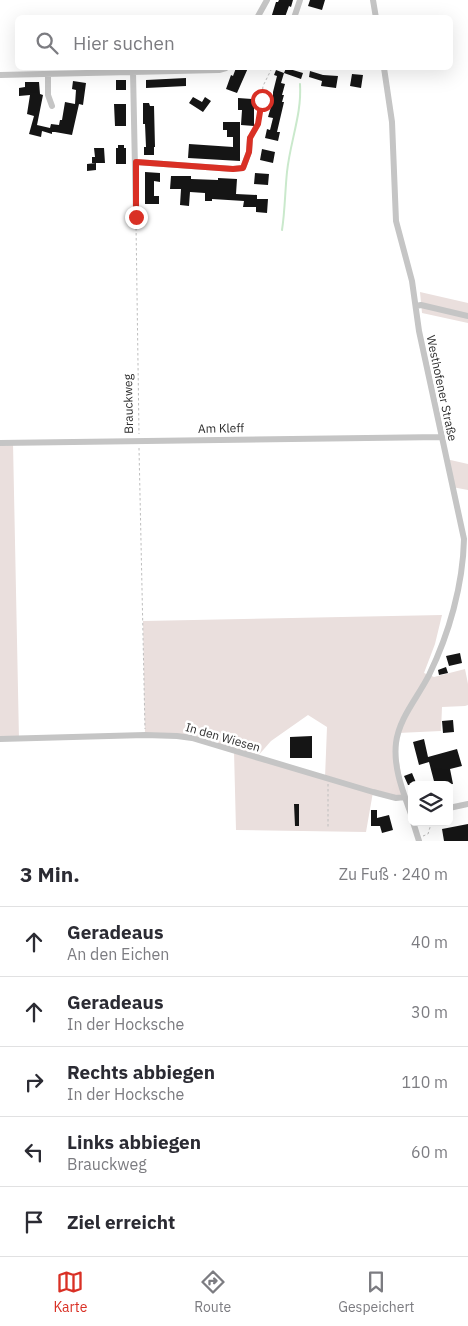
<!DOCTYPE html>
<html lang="de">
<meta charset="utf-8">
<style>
body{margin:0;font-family:"IBM Plex Sans",sans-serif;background:#f2f2f3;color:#2b2b33}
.controls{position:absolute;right:15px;bottom:15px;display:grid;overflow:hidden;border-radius:8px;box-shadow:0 5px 20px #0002}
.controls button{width:45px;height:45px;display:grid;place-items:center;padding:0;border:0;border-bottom:1px solid #e1e1e2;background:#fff;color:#2b2b33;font:25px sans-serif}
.stop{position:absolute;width:15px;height:15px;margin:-11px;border:4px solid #d93025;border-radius:50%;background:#fff}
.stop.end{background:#d93025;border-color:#fff;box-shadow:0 1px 5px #0008}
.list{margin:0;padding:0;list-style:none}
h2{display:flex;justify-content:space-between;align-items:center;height:65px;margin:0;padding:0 20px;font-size:21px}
h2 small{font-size:16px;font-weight:400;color:#7c7c81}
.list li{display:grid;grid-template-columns:32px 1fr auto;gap:15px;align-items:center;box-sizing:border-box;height:70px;padding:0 20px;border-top:1px solid #e1e1e2}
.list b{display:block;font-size:19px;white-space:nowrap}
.list p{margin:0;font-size:16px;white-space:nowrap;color:#7c7c81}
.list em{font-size:16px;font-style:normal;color:#7c7c81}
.icon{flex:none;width:28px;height:28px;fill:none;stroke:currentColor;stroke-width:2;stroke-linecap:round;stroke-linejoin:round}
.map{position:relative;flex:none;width:468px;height:841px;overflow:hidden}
.search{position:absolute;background:#fff;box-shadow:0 5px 20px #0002;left:15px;right:15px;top:15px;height:55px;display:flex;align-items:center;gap:12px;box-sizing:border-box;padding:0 18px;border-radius:8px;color:#7c7c81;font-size:19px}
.sheet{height:415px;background:#fff}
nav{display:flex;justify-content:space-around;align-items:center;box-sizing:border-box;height:70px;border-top:1px solid #e1e1e2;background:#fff;font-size:14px;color:#7c7c81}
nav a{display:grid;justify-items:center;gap:2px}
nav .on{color:#d93025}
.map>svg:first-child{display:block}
</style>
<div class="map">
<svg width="468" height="841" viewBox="0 0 468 841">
<rect width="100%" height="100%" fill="#fff"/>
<path fill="#eadfdd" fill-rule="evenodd" d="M 420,292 L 468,303 L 468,323 L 422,313 Z
M 0,443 L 13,443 L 19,739 L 0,739 Z
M 446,459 L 468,464 L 468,490 L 452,487 Z
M 442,615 L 435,644 L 424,673 L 434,677 L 465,669 L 468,684 L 468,705 L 465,706 L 442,707 L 441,731 L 398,733 L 396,744 L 405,797 L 373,792 L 366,832 L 236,830 L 234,751 L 192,738 L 145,735 L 143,621 ZM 308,715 L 327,727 L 325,778 L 257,757 L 271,741 Z"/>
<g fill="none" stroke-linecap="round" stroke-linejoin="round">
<path stroke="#cae9cc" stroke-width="2" d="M 282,230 C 285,211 285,191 287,172 C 290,142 302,114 300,84"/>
</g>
<path fill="#151515" d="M 279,0 L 293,0 L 291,7 L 289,6 L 285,17 L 271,18 L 276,2 L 278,2 Z
M 310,0 L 325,0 L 322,10 L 308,6 Z
M 236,68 L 248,68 L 237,93 L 226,89 L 231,75 L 233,76 Z
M 286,68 L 303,73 L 301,79 L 284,73 Z
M 276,70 L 284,73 L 281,83 L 285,84 L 282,95 L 284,95 L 282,102 L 284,102 L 277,132 L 280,132 L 278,141 L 265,138 L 267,129 L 270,130 L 273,118 L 268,117 L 273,100 L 273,92 L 277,76 L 274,75 Z
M 310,71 L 323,75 L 338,76 L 336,88 L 321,86 L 322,81 L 309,77 Z
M 352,74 L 363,75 L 361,88 L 350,86 Z
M 186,78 L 186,86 L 146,88 L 146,80 Z
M 116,80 L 126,80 L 126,90 L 116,90 Z
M 73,81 L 86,83 L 83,105 L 79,104 L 72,135 L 55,132 L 52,132 L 52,134 L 42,131 L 41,137 L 29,134 L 34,116 L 27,114 L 30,95 L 19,96 L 19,88 L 25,87 L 25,82 L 39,82 L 40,94 L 43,95 L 37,125 L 50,128 L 51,124 L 59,125 L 60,120 L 62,120 L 65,102 L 75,104 L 76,90 L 72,89 Z
M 193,97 L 202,102 L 205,97 L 211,101 L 203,112 L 189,103 Z
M 238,98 L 252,99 L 252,102 L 254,102 L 254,126 L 241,125 L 242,110 L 238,110 Z
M 143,103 L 149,103 L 150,106 L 154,106 L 155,147 L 154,147 L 154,155 L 144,155 L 144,147 L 146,147 L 145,124 L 143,124 Z
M 114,104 L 126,104 L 126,126 L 115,126 Z
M 223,122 L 240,122 L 240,161 L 188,158 L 189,144 L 233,147 L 233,137 L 227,137 L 227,130 L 223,130 Z
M 118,145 L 124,145 L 124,148 L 126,148 L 126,164 L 116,164 L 116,148 L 118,148 Z
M 94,148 L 104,148 L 105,163 L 92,163 L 92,157 L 95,157 Z
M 262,149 L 275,152 L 273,163 L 260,160 Z
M 96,163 L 96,170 L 87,171 L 87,164 Z
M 145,172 L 160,173 L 160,182 L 154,181 L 154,196 L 159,196 L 159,204 L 145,204 Z
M 255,173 L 269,174 L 268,185 L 254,184 Z
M 171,176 L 191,176 L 191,179 L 218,180 L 218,178 L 237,179 L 236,194 L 257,195 L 257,199 L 268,199 L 267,213 L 256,212 L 256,207 L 243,207 L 244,201 L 212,199 L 212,201 L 205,201 L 205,193 L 190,192 L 189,206 L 180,205 L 181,189 L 170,189 Z
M 460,653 L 462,663 L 449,666 L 446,656 Z
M 446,667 L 448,673 L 439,675 L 438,670 Z
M 453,720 L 454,732 L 443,733 L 442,721 Z
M 312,736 L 312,758 L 290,758 L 290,737 Z
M 424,739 L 428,757 L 457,749 L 462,766 L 450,769 L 453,784 L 435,785 L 429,762 L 419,765 L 413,742 Z
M 412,773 L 417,785 L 408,785 L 404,776 Z
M 294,804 L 299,804 L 299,826 L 295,826 Z
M 371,810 L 377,810 L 377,818 L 389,815 L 393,830 L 382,833 L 380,826 L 371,826 Z
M 468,824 L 468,841 L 444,841 L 442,829 Z"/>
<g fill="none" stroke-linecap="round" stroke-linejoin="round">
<path stroke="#bebebe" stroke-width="1" stroke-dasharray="2.5 2.5" stroke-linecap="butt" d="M 254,133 L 260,116 L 263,86 L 272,68
M 136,223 L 139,434
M 139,448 L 145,729
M 328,784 L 328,829
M 423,836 L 428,834 L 431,824"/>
<path stroke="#c5c5c5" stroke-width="6" d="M 373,0 L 376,18
M 257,18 L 267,0
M 294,18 L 300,0
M 384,68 L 392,122 L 396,221 L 412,281 L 419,331 L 464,539 C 463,585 449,634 429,675 C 418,697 399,718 396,743 C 393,769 404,794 412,817
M 133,72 L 136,217
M 48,74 L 48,95 L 52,106
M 0,75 L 219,70 L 226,68
M 136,162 L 233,169 L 243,168 L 249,152 L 250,138
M 416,306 L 421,305 L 468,316
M 0,443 L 442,437
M 0,739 L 145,735 L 177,736 L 192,738 L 373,792 L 396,798 L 405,797
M 449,808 L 468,804
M 413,822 L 419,841"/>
</g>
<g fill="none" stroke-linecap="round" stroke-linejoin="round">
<path stroke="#d93025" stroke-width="6" d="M 136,217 L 136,162 L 233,169 L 243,168 L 249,152 L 250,138 L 258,124 L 262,100"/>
</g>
<g text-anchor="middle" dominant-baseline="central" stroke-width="5" stroke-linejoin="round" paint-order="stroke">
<g font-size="12" fill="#2e2e2e" stroke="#fff">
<text transform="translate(442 388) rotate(78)">Westhofener Straße</text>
<text transform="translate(128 404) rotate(-91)">Brauckweg</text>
<text transform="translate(221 428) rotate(-1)">Am Kleff</text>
<text transform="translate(223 737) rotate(16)">In den Wiesen</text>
</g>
</g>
</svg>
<div class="controls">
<button><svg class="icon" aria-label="layers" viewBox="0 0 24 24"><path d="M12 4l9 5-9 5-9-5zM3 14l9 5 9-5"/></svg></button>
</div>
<div class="stop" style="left:262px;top:100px"></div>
<div class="stop end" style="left:136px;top:217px"></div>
<div class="search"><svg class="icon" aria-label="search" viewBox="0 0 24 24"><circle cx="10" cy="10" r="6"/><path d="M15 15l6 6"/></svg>Hier suchen</div>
</div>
<section class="sheet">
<h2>3 Min.<small>Zu Fuß · 240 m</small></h2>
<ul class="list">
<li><svg class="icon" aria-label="ahead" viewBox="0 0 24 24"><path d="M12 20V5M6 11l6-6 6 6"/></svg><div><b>Geradeaus</b><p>An den Eichen</p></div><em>40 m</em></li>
<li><svg class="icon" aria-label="ahead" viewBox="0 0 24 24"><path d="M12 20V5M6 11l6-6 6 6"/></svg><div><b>Geradeaus</b><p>In der Hocksche</p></div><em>30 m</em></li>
<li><svg class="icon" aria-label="right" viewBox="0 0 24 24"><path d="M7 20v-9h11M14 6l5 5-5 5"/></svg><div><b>Rechts abbiegen</b><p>In der Hocksche</p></div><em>110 m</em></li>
<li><svg class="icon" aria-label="left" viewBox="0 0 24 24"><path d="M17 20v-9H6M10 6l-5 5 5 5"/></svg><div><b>Links abbiegen</b><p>Brauckweg</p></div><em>60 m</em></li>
<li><svg class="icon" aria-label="arrive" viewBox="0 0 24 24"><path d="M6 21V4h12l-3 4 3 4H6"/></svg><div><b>Ziel erreicht</b></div></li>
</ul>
</section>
<nav>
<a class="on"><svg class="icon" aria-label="map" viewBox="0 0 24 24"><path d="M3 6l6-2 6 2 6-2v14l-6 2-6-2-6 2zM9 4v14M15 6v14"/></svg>Karte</a>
<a><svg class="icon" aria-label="directions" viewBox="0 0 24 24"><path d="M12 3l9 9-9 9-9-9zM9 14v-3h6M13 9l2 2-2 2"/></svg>Route</a>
<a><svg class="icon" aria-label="saved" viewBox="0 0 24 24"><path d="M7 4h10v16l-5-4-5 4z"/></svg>Gespeichert</a>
</nav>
